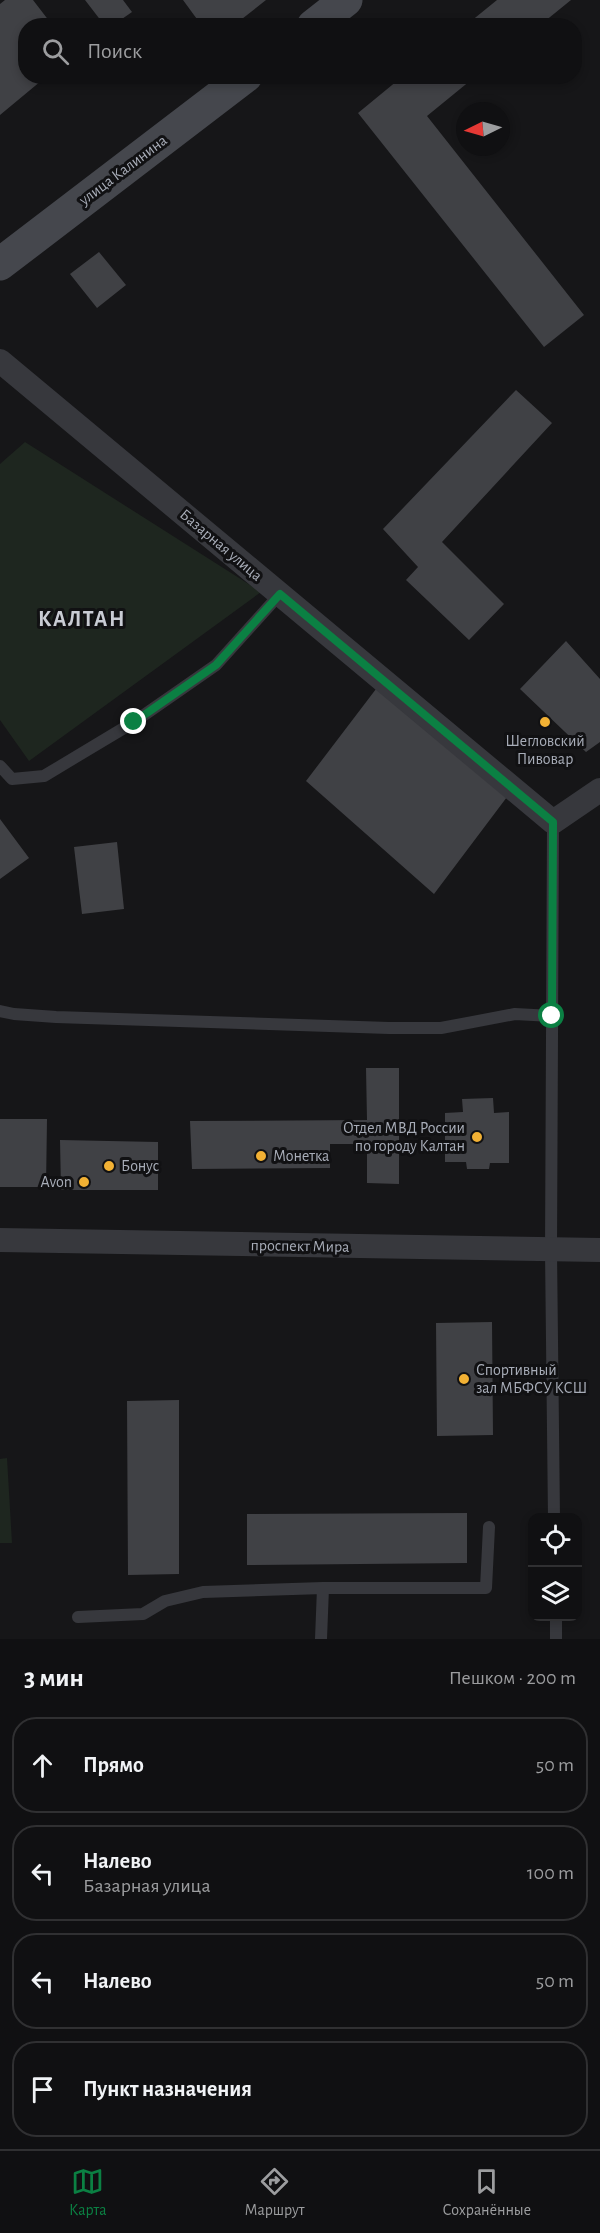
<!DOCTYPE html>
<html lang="ru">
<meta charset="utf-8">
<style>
body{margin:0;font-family:"Alegreya Sans",sans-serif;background:#19191b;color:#f1f3f6}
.controls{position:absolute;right:18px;bottom:18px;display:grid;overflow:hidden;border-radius:12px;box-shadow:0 3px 9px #0003}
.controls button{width:54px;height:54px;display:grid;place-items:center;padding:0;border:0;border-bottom:2px solid #303032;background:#101012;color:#f1f3f6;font:30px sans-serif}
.compass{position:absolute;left:456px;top:102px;width:54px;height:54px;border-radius:50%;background:#101012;box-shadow:0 3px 9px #0003;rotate:265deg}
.stop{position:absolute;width:18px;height:18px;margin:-14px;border:4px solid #0b8043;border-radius:50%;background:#fff}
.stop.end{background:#0b8043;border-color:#fff;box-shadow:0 2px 6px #0008}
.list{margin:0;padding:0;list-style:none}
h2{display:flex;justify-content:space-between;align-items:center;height:78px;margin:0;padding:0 24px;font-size:26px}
h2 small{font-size:20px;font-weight:400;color:#9c9d9f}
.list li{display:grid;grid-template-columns:39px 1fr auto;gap:18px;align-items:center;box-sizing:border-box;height:96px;margin:0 12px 12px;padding:0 12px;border:2px solid #303032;border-radius:24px}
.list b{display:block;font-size:22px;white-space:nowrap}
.list p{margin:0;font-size:20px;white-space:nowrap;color:#9c9d9f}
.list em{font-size:20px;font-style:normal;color:#9c9d9f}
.icon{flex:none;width:33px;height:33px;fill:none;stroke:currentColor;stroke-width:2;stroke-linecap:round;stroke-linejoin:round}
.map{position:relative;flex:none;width:600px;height:1639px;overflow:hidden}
.search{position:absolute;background:#101012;box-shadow:0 3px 9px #0003;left:18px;right:18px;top:18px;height:66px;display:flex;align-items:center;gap:15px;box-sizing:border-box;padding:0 21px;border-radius:24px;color:#9c9d9f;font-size:22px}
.sheet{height:510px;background:#101012}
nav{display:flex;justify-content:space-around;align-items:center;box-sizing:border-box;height:84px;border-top:2px solid #303032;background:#101012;font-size:16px;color:#9c9d9f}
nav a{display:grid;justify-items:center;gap:3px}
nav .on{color:#0b8043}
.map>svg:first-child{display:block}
</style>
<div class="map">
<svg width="600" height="1639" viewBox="0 0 600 1639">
<rect width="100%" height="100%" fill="#161618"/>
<path fill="#1e261f" d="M 25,442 L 261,592 L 29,761 L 0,720 L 0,464 Z
M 7,1458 L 12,1543 L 0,1543 L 0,1459 Z"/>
<path fill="#404145" d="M 5,0 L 33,0 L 53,26 L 26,26 L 26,76 L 47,76 L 0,115 L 0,4 Z
M 85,0 L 123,0 L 132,12 L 112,26 L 105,26 Z
M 183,0 L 266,0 L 233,26 L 202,26 Z
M 497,0 L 571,0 L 539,26 L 465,26 Z
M 403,76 L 476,76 L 427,116 L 584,315 L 544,347 L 358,113 Z
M 99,252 L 126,285 L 97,308 L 70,274 Z
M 516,390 L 552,423 L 442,542 L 504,604 L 469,640 L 406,580 L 418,567 L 383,529 Z
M 566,641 L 600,679 L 600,742 L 586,752 L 520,689 Z
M 376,689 L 507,797 L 434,894 L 306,781 Z
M 0,819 L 29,858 L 0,879 Z
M 117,842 L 124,909 L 82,914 L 74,847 Z
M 366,1068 L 399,1068 L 399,1184 L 367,1183 L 367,1144 L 330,1144 L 330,1168 L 192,1169 L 190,1121 L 367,1120 Z
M 493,1098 L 494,1113 L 509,1112 L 509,1163 L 490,1163 L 489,1169 L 467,1169 L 466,1162 L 445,1162 L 445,1113 L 463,1112 L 462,1099 Z
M 0,1119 L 47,1119 L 46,1187 L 0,1187 Z
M 60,1140 L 158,1142 L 158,1190 L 61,1190 Z
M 492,1322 L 493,1435 L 437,1436 L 436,1323 Z
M 179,1400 L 179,1574 L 128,1575 L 127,1401 Z
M 467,1513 L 467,1563 L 247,1565 L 247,1514 Z"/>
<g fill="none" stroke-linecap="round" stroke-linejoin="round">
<path stroke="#37383d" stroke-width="12" d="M 0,766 L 12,779 L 44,776 L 134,722 L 216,665 L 280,594
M 553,822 L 551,1251 L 554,1518
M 0,1011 L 14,1014 L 56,1017 L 389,1028 L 441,1028 L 515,1014 L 552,1016
M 556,1616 L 556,1639
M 78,1617 L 143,1614 L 165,1601 L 203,1592 L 323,1588 L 486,1588 L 489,1527
M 321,1639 L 323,1588"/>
<path stroke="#37383d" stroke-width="24" d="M 0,361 L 553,822 L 600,790
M 0,1240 L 600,1250"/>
<path stroke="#45474d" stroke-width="33" d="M 313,26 L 346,0
M 0,264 L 246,76"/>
</g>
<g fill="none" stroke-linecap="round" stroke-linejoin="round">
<path stroke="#0b8043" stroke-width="8" d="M 134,722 L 216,665 L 280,594 L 553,822 L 552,1016"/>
</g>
<g fill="#f2b134" stroke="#111113" stroke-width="2">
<circle cx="545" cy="722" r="6"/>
<circle cx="477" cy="1137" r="6"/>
<circle cx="261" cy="1156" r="6"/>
<circle cx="109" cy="1166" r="6"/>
<circle cx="84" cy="1182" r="6"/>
<circle cx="464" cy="1379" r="6"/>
</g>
<g text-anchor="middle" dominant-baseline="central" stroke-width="6" stroke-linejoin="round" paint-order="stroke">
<g font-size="16" fill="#a8adb8" stroke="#111113">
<text transform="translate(123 170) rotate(-37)">улица Калинина</text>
<text transform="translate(221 545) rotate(40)">Базарная улица</text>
<text transform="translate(300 1246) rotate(1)">проспект Мира</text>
</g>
<g font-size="16" fill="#a8adb8" stroke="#111113" text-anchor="start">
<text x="545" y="741" text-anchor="middle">Шегловский<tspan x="545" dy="18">Пивовар</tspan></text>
<text x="465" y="1128" text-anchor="end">Отдел МВД России<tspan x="465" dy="18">по городу Калтан</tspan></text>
<text x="273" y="1156">Монетка</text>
<text x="121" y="1166">Бонус</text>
<text x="72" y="1182" text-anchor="end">Avon</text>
<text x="476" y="1370">Спортивный<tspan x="476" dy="18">зал МБФСУ КСШ</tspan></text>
</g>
<g font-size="22" font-weight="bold" letter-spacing="1.5" fill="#c9ccd4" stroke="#111113">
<text x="82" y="619">КАЛТАН</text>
</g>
</g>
</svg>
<div class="controls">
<button><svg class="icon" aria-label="locate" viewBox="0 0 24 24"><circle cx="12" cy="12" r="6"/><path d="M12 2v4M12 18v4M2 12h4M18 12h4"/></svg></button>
<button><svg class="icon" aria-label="layers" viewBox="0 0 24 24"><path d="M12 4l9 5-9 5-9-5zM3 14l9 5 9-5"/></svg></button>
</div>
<svg class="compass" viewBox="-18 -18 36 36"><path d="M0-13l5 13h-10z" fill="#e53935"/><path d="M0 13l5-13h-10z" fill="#9c9d9f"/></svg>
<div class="stop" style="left:552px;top:1016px"></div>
<div class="stop end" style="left:134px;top:722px"></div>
<div class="search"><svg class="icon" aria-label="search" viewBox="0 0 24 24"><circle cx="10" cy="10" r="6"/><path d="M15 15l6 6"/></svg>Поиск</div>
</div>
<section class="sheet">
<h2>3 мин<small>Пешком · 200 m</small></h2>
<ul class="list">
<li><svg class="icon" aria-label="ahead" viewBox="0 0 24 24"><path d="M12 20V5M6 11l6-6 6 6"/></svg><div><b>Прямо</b></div><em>50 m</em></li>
<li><svg class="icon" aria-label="left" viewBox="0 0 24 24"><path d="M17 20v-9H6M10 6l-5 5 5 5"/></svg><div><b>Налево</b><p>Базарная улица</p></div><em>100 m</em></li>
<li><svg class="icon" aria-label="left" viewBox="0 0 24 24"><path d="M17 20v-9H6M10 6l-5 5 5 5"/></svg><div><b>Налево</b></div><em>50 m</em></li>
<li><svg class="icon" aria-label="arrive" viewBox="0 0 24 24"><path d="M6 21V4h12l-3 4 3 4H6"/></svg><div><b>Пункт назначения</b></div></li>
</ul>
</section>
<nav>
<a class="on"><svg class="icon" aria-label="map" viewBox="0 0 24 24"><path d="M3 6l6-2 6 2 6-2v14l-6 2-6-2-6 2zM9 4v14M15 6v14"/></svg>Карта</a>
<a><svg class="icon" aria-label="directions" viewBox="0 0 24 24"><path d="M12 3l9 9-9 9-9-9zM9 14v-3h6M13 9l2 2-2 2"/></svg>Маршрут</a>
<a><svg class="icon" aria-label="saved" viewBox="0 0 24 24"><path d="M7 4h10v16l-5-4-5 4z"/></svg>Сохранённые</a>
</nav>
